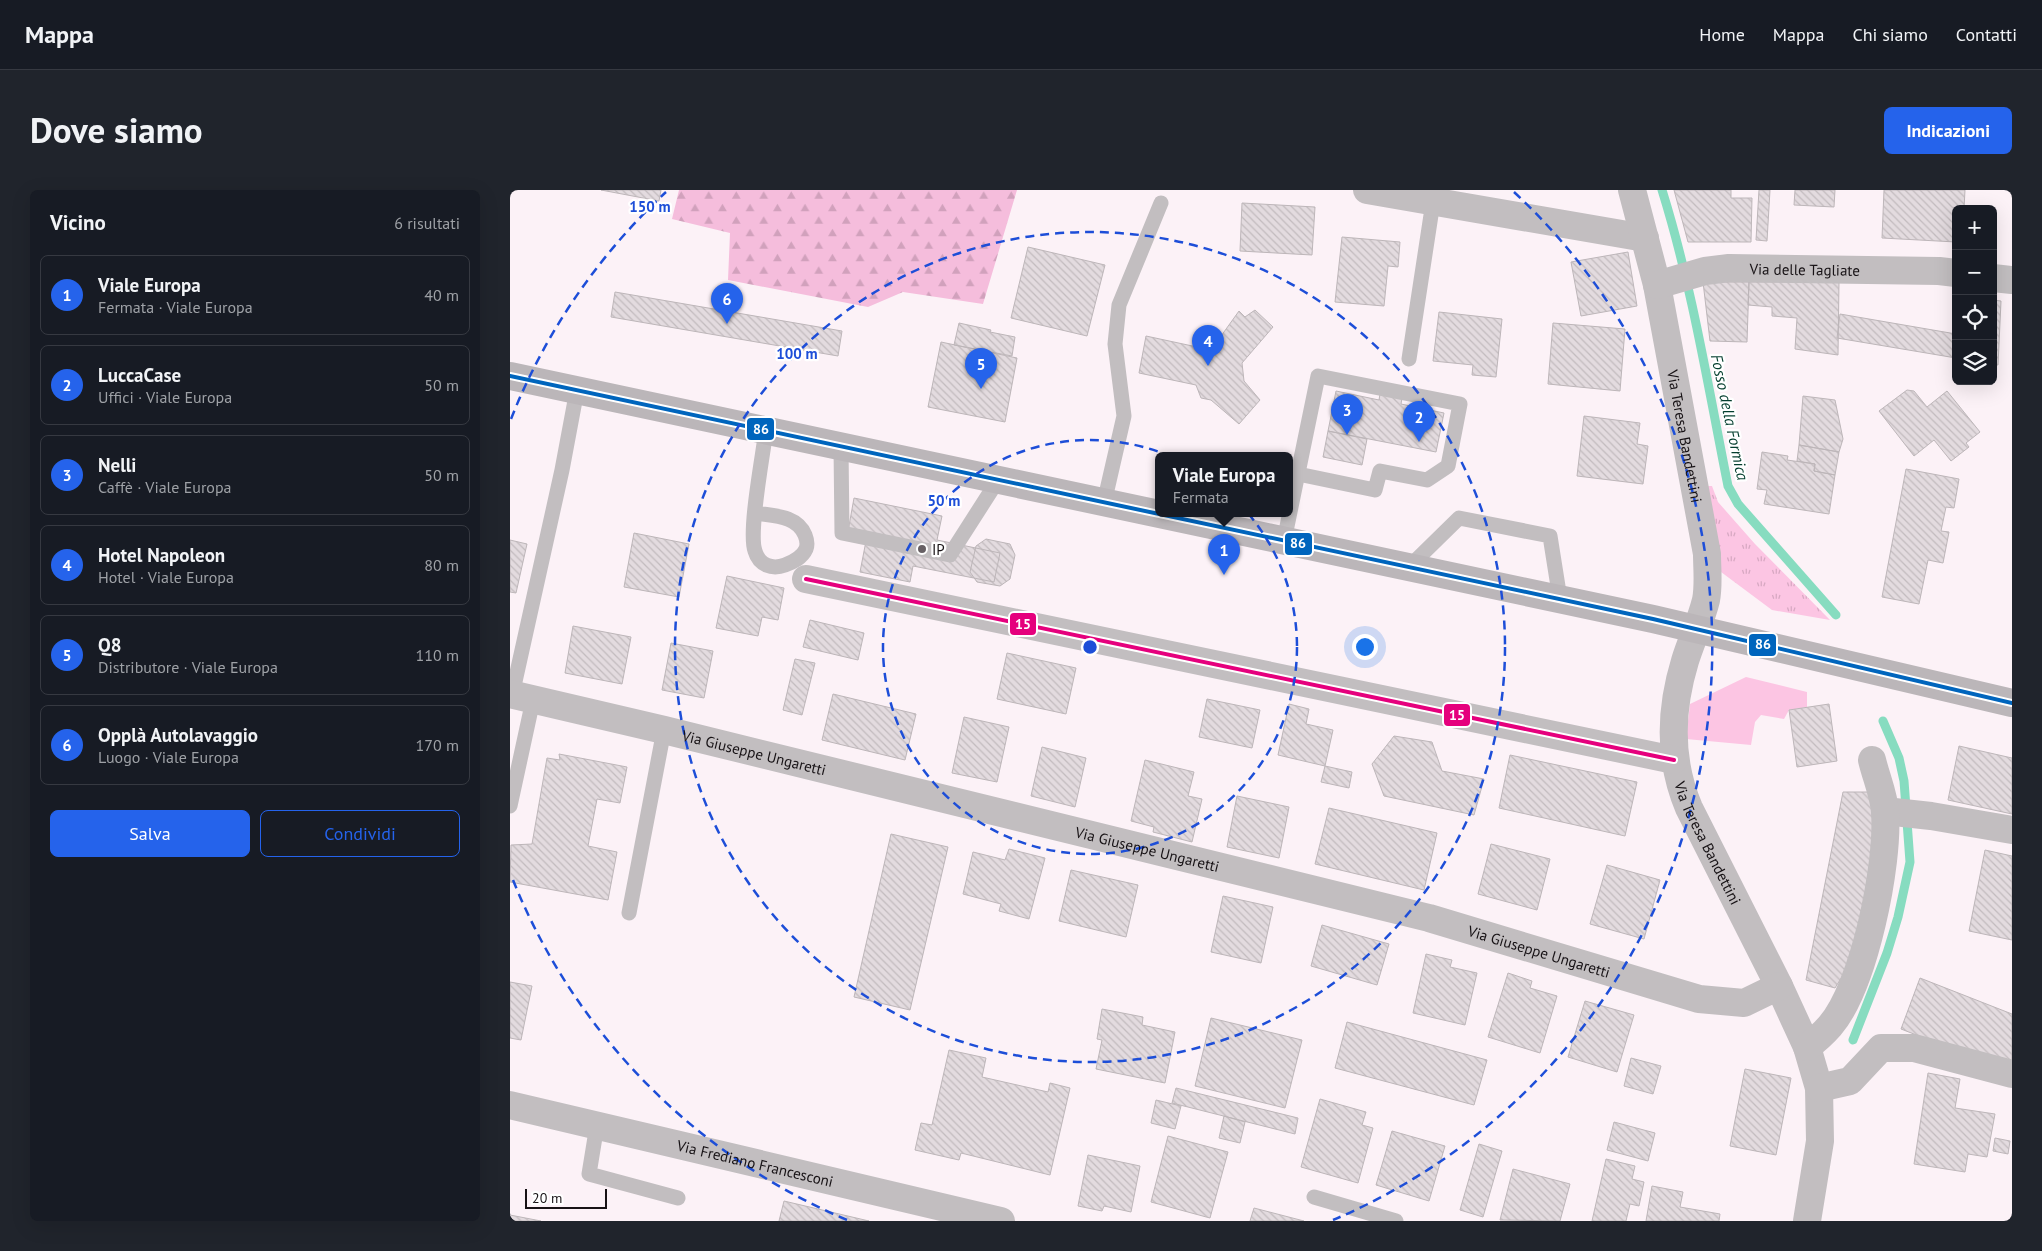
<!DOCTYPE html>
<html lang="it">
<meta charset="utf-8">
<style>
body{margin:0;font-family:"PT Sans",sans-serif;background:#20242c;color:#f1f3f6}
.controls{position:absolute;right:15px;top:15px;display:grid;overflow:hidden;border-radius:8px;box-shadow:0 5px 20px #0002}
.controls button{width:45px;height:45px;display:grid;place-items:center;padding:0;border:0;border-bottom:1px solid #363941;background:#171b24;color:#f1f3f6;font:25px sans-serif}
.scale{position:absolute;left:15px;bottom:12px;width:82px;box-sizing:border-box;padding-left:5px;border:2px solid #171215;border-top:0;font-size:14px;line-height:18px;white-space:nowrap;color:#171215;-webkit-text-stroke:4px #fff;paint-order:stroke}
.you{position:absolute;left:854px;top:456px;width:18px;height:18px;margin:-12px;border:4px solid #fff;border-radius:50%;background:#1a73e8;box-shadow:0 0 0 8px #1a73e833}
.badge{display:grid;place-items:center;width:32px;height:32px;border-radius:50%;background:#2563eb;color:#fff;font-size:16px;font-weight:700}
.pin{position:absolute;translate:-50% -41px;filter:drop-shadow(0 1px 2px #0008)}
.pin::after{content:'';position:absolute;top:26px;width:18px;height:15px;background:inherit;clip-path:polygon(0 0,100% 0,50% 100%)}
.popup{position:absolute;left:645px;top:262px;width:138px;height:65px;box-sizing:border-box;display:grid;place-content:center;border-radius:8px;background:#171b24;filter:drop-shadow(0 1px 4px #0005);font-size:16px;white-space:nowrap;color:#9ea1a6}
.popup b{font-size:19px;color:#f1f3f6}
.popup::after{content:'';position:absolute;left:50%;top:100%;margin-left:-10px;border:10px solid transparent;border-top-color:#171b24}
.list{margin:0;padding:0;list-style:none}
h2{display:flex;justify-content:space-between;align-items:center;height:65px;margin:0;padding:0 20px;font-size:21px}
h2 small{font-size:16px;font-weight:400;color:#9ea1a6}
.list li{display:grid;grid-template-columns:32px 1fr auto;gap:15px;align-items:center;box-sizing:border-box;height:80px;margin:0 10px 10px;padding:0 10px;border:1px solid #363941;border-radius:8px}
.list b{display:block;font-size:19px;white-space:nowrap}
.list p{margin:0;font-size:16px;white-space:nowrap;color:#9ea1a6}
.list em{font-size:16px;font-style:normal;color:#9ea1a6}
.actions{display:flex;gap:10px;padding:15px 20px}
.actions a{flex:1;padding:11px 0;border:1px solid #2563eb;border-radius:8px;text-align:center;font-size:18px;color:#2563eb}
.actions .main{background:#2563eb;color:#fff}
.icon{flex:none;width:28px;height:28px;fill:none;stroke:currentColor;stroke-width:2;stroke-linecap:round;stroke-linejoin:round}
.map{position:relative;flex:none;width:1502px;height:1031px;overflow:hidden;border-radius:8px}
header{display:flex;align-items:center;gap:30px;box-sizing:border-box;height:70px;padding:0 25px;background:#171b24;border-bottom:1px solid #363941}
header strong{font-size:24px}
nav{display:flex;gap:28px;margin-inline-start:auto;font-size:18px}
.intro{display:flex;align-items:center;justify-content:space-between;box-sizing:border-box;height:120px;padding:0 30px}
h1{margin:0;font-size:35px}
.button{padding:12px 22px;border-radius:8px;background:#2563eb;color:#fff;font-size:18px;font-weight:700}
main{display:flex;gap:30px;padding:0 30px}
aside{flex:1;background:#171b24;border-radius:8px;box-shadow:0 5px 20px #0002}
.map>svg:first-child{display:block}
</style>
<header>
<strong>Mappa</strong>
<nav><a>Home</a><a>Mappa</a><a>Chi siamo</a><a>Contatti</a></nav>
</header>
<div class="intro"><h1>Dove siamo</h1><a class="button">Indicazioni</a></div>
<main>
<aside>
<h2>Vicino<small>6 risultati</small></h2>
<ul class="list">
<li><span class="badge">1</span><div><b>Viale Europa</b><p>Fermata · Viale Europa</p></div><em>40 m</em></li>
<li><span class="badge">2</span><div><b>LuccaCase</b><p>Uffici · Viale Europa</p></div><em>50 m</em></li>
<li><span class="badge">3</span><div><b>Nelli</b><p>Caffè · Viale Europa</p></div><em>50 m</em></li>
<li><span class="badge">4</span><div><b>Hotel Napoleon</b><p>Hotel · Viale Europa</p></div><em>80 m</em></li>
<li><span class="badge">5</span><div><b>Q8</b><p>Distributore · Viale Europa</p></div><em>110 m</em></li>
<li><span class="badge">6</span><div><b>Opplà Autolavaggio</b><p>Luogo · Viale Europa</p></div><em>170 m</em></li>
</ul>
<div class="actions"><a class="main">Salva</a><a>Condividi</a></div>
</aside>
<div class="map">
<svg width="1502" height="1031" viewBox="0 0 1502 1031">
<defs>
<pattern id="grass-tufts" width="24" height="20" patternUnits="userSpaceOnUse" patternTransform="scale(1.25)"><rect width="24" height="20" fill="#fcc5e3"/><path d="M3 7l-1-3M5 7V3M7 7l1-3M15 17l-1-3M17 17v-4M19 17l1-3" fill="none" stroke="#d7a8c2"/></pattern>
<pattern id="forest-firs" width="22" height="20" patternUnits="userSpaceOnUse" patternTransform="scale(1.25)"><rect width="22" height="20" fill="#f5bddc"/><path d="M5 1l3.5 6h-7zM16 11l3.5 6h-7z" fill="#d1a1bc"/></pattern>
<pattern id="building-back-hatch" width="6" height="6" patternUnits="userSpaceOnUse" patternTransform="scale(1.25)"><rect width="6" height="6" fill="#e3dbdf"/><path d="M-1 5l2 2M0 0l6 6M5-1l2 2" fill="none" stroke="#c2bbbe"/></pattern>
</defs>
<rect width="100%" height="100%" fill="#fcf2f7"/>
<path fill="url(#grass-tufts)" d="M 1193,296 L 1202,296 L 1208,312 L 1245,354 L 1320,430 L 1262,420 L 1211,382 Z"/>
<path fill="url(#forest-firs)" d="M 169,0 L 507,0 L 473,114 L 393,102 L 358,117 L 218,90 L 220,43 L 162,29 Z"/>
<path fill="#fcc5e3" d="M 1236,487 L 1297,502 L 1297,517 L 1279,520 L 1274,529 L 1251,525 L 1245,532 L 1241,555 L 1176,549 L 1180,514 Z"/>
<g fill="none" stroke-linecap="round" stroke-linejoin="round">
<path stroke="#87dcc0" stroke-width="9" d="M 1152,0 C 1182,96 1198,196 1218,296 L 1228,314 L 1326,425
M 1343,850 L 1377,763 L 1388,727 L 1400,672 L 1394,591 L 1389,568 L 1373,531"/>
</g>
<path fill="url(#building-back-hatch)" stroke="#bdb6b9" d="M 91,0 L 151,0 L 149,11 Z
M 1164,0 L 1221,0 L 1221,8 L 1242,8 L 1241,52 L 1178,52 Z
M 1249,0 L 1260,0 L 1257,51 L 1246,50 Z
M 1285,0 L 1325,0 L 1324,17 L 1284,15 Z
M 1374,0 L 1455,0 L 1454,19 L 1446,19 L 1446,52 L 1372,48 Z
M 732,13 L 805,17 L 802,65 L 730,61 Z
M 832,47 L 890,52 L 888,77 L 878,76 L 874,116 L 825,112 Z
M 518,57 L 595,75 L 577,146 L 501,128 Z
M 1118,62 L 1127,116 L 1071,126 L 1061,72 Z
M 1193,92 L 1239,92 L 1237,152 L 1200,151 Z
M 1239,92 L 1329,92 L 1328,165 L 1285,159 L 1287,128 L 1262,126 L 1262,117 L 1238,115 Z
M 105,102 L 332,141 L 328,166 L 101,127 Z
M 1483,110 L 1491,111 L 1488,175 L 1483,175 Z
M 745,120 L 763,137 L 732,173 L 734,191 L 750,210 L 729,234 L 701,210 L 691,208 L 686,195 L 629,183 L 636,146 L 701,160 L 729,121 L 735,127 Z
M 929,122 L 992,129 L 986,187 L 962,185 L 963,175 L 923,171 Z
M 1330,124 L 1446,144 L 1446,168 L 1327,148 Z
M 449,133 L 481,140 L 480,142 L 505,147 L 502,166 L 444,155 Z
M 1043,133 L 1115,139 L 1110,201 L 1038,194 Z
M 431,152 L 507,168 L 495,232 L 418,217 Z
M 1397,200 L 1404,201 L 1417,217 L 1437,201 L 1470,242 L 1456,253 L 1459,257 L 1441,271 L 1424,250 L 1404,266 L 1369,221 Z
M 826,201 L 869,210 L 870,204 L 892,208 L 891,214 L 934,223 L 926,262 L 818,241 Z
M 1293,206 L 1325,210 L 1333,249 L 1329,262 L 1289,255 Z
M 1074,226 L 1130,233 L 1127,254 L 1138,256 L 1133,294 L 1067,286 Z
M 818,241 L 857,249 L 852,275 L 813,267 Z
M 1289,255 L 1329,262 L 1325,285 L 1304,281 L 1305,274 L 1287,271 Z
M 1252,262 L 1278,266 L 1277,270 L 1305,274 L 1304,281 L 1325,285 L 1319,324 L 1254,314 L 1257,300 L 1247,299 Z
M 1396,279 L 1449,289 L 1444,318 L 1436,317 L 1431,341 L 1439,342 L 1433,373 L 1418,370 L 1409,414 L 1372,407 Z
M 344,308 L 432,326 L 427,350 L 490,363 L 484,392 L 403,376 L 400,392 L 350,382 L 356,351 L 337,347 Z
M 124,343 L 179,354 L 169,407 L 114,397 Z
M 476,349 L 500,354 L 505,365 L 500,389 L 490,396 L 467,392 L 460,382 L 466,356 Z
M 0,350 L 17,354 L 6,403 L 0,402 Z
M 217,386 L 274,398 L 268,430 L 252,427 L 248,446 L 206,438 Z
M 300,430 L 354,443 L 348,470 L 293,457 Z
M 63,436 L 121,447 L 112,494 L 55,483 Z
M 161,453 L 203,461 L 194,508 L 152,500 Z
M 497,463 L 566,478 L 556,524 L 487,509 Z
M 285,469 L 305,473 L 292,525 L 273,520 Z
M 323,504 L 406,524 L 395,570 L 312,550 Z
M 697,509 L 750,520 L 742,558 L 689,547 Z
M 779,514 L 799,519 L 796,534 L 823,540 L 815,576 L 768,565 Z
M 1319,514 L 1327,571 L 1287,577 L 1279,520 Z
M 454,527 L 499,537 L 487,592 L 442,583 Z
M 884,546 L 922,552 L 932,581 L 974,589 L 964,625 L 874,606 L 862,574 Z
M 1449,556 L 1502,568 L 1502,624 L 1438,610 Z
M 532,557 L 576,568 L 565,617 L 521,606 Z
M 49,564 L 117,577 L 110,613 L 87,609 L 78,656 L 107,662 L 98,710 L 0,692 L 1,655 L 22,654 L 37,568 L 50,570 Z
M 1000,565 L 1127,592 L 1115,646 L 989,618 Z
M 635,570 L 684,582 L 678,606 L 692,609 L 682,652 L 643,642 L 644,637 L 621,631 Z
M 815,576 L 842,582 L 839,598 L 811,592 Z
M 1333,602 L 1360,602 L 1369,656 L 1348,761 L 1325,798 L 1296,790 Z
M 727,606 L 779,617 L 769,668 L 717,657 Z
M 819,618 L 927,643 L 914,700 L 805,674 Z
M 381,644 L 438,657 L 400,820 L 344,807 Z
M 981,654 L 1040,669 L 1027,720 L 968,704 Z
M 499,659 L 535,668 L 519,729 L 489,721 L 491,714 L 453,704 L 463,662 L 495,670 Z
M 1475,660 L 1502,666 L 1502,750 L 1459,741 Z
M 1097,675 L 1150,690 L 1134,749 L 1080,734 Z
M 561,680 L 628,695 L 616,747 L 549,731 Z
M 713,706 L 763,717 L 751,773 L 701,762 Z
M 812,735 L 879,754 L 867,795 L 801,776 Z
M 916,764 L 942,770 L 940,777 L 967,783 L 955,835 L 903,823 Z
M 998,783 L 1022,791 L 1020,798 L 1047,806 L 1030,863 L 978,847 Z
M 1410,788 L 1502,824 L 1502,882 L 1391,839 Z
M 0,792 L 22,796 L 11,850 L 0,848 Z
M 1075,811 L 1124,825 L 1107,882 L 1058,867 Z
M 592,819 L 633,827 L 632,835 L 665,842 L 655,893 L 586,879 L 592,850 L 587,849 Z
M 701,828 L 792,850 L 775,918 L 685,896 Z
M 837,832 L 977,870 L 964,915 L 825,878 Z
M 439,860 L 476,868 L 472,887 L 538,902 L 540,893 L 560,898 L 540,985 L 451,963 L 449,970 L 405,960 L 411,933 L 422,935 Z
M 1121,868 L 1151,876 L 1143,904 L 1114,896 Z
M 1235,879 L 1281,888 L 1266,965 L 1220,956 Z
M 1418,883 L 1450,889 L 1445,918 L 1485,924 L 1477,967 L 1458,964 L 1455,982 L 1404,974 Z
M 666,898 L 788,928 L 785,944 L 662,913 Z
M 810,909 L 856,922 L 852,935 L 863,938 L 848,993 L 791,977 Z
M 646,910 L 671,916 L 665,939 L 641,933 Z
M 714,926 L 735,932 L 730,953 L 709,948 Z
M 1104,932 L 1145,943 L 1138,971 L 1097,960 Z
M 882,941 L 935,956 L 919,1011 L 866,995 Z
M 658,946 L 718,962 L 700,1028 L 641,1012 Z
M 1485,948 L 1500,951 L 1498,964 L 1483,961 Z
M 969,954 L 992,961 L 973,1027 L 950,1020 Z
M 578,965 L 630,976 L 621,1022 L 594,1016 L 592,1021 L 568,1016 Z
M 1096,969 L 1125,976 L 1122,989 L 1134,992 L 1129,1016 L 1120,1014 L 1116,1031 L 1082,1031 Z
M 1003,979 L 1060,994 L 1050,1031 L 990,1030 Z
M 1142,996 L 1173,1002 L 1170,1017 L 1210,1024 L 1209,1031 L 1136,1031 Z
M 274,1011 L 359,1031 L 269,1031 Z
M 744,1018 L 794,1031 L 740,1031 Z
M 0,1025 L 31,1031 L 0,1031 Z"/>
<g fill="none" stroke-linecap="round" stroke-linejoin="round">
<path stroke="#c2bec0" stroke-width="15" d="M 899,169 L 923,12
M 331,257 L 332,343 L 440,365 L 488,290
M 594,313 L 614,226 L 605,154 L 609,115 L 651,13
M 245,323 C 263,326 287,325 295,345 C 297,350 298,354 296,359 C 292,368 283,372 275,375 C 262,380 249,375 245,361 C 238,342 253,265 256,240
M 774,351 L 808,186 L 950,214 L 938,276 L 917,290 L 870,281 L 865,300 L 788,284
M 899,377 L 949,328 L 1040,346 L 1050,409
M 2,505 L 52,280 L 67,200
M 0,616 L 23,510
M 119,723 L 154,540
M 87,935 L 79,984 L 168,1008
M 804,1007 L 886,1031"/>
<g stroke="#c2bec0" stroke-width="28">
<path d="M 857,0 L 1135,48"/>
<path id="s1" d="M 1122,0 L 1147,95 L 1197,364 C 1197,379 1199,395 1196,410 C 1191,431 1181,451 1175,471 C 1160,520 1159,571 1179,618 L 1269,796 L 1297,857 L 1309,898 L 1310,951 L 1297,1031"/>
<path d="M 1483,88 L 1502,90"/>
<path id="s2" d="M 1147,95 L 1195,81 L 1219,78 L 1429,81 L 1446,83"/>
<path d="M 296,389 L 1164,570"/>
<path id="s3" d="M 0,504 L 154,540 L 919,728 L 1189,809 L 1234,813 L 1269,796"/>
<path d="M 1375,621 L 1421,626 L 1502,640"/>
<path d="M 1297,857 C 1305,851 1313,844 1320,836 C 1354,797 1379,674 1375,622 C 1374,605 1366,587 1362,570"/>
<path d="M 1309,898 L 1340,891 L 1371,858 L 1404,858 L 1502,884"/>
<path id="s4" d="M 0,915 L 491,1031"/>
</g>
<path stroke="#bbb6b9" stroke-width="28" d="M 0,186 L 1143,429 L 1502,513"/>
<g stroke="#fff" stroke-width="8">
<path id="bus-1" d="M 0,186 L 1143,429 L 1502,513"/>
</g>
<g stroke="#fff" stroke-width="8">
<path id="bus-2" d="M 296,389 L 1164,570"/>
</g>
<use href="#bus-1" stroke="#0065bd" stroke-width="4"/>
<use href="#bus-2" stroke="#e5007d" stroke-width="4"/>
</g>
<g fill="none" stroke="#1d4ed8" stroke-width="2.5" stroke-dasharray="9 6">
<circle cx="580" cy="457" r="207"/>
<circle cx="580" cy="457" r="415"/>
<path d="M337 1030A622 622 0 0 1 1 685M1 229A622 622 0 0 1 156 2M1004 2A622 622 0 0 1 823 1030"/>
</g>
<circle fill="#676064" stroke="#fff" stroke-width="2" cx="412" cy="359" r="5"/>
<g text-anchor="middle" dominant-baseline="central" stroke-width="4.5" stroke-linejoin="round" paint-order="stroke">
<g font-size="15" fill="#171215" stroke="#fff">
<text stroke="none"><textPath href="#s2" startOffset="150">Via delle Tagliate</textPath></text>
<text stroke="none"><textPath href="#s1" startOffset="252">Via Teresa Bandettini</textPath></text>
<text stroke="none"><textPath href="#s3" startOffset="251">Via Giuseppe Ungaretti</textPath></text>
<text stroke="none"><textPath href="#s1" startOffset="672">Via Teresa Bandettini</textPath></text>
<text stroke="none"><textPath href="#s3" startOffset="656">Via Giuseppe Ungaretti</textPath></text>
<text stroke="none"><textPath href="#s3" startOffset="1061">Via Giuseppe Ungaretti</textPath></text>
<text stroke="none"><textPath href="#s4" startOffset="252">Via Frediano Francesconi</textPath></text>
</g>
<g font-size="15" fill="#171215" stroke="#fff" text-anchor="start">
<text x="422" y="359">IP</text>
</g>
<g font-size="16" font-style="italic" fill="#033d2d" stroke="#fff">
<text transform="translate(1220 227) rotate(78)">Fosso della Formica</text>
</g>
</g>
<circle cx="580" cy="457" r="8" fill="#1d4ed8" stroke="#fff" stroke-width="2.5"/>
<g font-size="15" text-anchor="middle" font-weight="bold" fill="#1d4ed8" stroke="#fff" stroke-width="4.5" stroke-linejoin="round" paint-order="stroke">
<text x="140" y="22">150 m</text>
<text x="287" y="169">100 m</text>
<text x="434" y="316">50 m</text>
</g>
<g stroke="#fff" stroke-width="2">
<rect x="236" y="227" width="29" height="24" rx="5" fill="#0065bd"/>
<rect x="774" y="342" width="29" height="24" rx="5" fill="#0065bd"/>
<rect x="499" y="422" width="28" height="24" rx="5" fill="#e5007d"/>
<rect x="1238" y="443" width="29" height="24" rx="5" fill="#0065bd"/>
<rect x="933" y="513" width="28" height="24" rx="5" fill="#e5007d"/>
</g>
<g font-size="14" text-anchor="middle" font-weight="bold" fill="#fff">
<text x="251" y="244">86</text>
<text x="788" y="358">86</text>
<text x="513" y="439">15</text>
<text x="1253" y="459">86</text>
<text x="947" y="530">15</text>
</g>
</svg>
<div class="controls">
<button>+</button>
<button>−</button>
<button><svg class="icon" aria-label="locate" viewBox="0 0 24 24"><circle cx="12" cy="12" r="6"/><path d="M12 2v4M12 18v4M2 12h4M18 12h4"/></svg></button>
<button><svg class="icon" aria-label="layers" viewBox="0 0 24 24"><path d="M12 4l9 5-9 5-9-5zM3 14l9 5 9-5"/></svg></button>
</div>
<div class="scale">20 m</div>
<div class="you"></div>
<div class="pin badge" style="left:714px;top:385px">1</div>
<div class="popup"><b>Viale Europa</b>Fermata</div>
<div class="pin badge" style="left:909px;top:252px">2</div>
<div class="pin badge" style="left:837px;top:245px">3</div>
<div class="pin badge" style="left:698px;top:176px">4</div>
<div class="pin badge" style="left:471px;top:199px">5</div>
<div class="pin badge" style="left:217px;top:134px">6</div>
</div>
</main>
